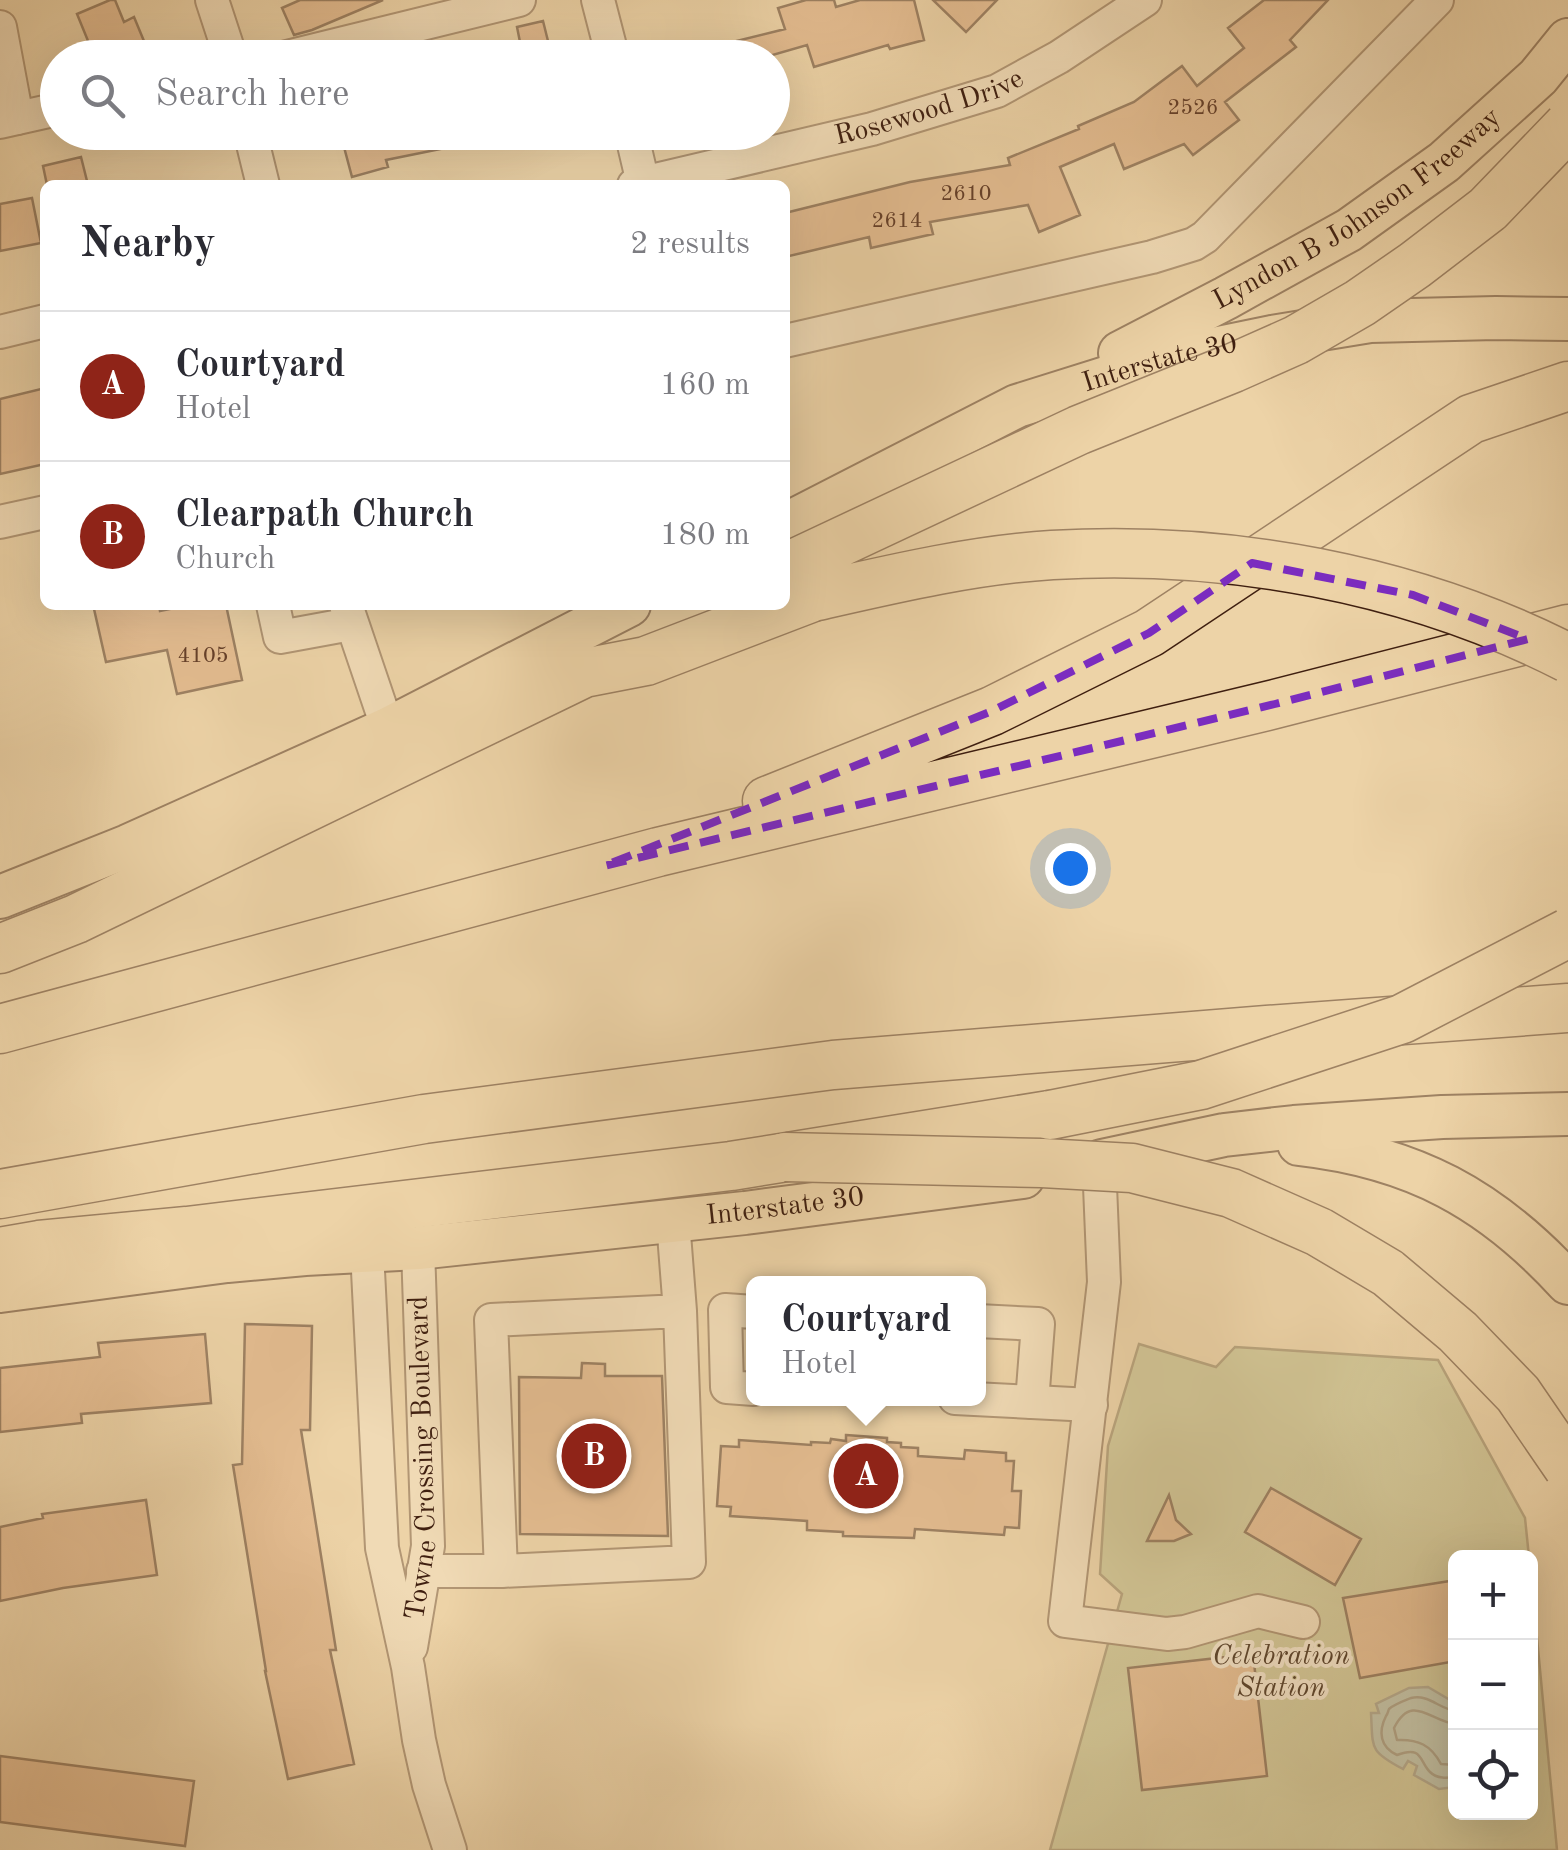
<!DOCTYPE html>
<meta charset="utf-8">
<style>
body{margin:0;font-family:"Old Standard TT",serif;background:#f2f2f3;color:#2b2b33}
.controls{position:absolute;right:30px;bottom:30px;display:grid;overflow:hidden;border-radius:15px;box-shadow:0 10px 40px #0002}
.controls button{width:90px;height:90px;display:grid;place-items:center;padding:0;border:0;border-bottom:2px solid #e1e1e2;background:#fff;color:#2b2b33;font:50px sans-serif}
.you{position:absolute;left:1070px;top:868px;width:35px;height:35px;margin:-25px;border:8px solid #fff;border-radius:50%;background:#1a73e8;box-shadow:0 0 0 15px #1a73e833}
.badge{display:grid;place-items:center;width:65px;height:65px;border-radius:50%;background:#8f2418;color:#fff;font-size:32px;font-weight:700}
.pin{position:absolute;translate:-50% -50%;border:5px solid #fff;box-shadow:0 2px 10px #0006}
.popup{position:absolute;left:746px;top:1276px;width:240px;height:130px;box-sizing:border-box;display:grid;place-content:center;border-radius:15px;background:#fff;filter:drop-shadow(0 2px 8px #0005);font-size:32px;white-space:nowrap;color:#7c7c81}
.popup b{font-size:38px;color:#2b2b33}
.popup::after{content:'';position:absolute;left:50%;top:100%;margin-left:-20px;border:20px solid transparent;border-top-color:#fff}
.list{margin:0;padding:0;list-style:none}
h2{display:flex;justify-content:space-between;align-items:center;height:130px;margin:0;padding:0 40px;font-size:42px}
h2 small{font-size:32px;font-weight:400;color:#7c7c81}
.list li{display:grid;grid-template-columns:65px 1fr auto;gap:30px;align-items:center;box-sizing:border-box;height:150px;padding:0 40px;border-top:2px solid #e1e1e2}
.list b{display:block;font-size:38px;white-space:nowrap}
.list p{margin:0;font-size:32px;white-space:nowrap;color:#7c7c81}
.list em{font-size:32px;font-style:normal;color:#7c7c81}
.icon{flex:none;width:55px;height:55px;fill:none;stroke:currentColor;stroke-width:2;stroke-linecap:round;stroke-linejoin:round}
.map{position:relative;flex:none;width:1568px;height:1850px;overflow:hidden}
.search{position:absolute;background:#fff;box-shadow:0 10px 40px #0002;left:40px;top:40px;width:750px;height:110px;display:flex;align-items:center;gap:25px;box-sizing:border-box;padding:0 35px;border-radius:55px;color:#7c7c81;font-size:38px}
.panel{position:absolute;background:#fff;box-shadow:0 10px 40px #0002;left:40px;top:180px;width:750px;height:430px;border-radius:15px}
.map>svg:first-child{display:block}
</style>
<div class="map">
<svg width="1568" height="1850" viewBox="0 0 1568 1850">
<rect width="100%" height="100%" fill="#edd3a7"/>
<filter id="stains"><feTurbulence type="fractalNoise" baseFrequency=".002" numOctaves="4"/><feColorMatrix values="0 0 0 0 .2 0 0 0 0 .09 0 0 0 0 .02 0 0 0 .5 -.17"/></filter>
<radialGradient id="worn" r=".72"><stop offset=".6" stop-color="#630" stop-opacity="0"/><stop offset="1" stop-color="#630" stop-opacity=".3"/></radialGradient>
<path fill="#b9bc87" stroke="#7c6e4c" stroke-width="2.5" d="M 1139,1344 L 1216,1367 L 1235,1347 L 1438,1360 L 1525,1518 L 1529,1557 L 1456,1558 L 1456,1812 L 1530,1812 L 1531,1574 L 1557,1850 L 1050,1850 L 1122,1594 L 1100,1574 L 1108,1446 Z"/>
<path fill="#9ab7ae" stroke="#767a6f" stroke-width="2.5" d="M 1428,1687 L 1455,1703 L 1455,1787 L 1439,1789 L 1414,1775 L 1417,1766 L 1408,1761 L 1403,1769 C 1369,1751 1373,1749 1371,1713 L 1379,1713 L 1376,1704 L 1409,1688 Z"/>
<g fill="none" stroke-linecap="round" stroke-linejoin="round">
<path stroke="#6c6b5f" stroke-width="2.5" d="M 1456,1711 C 1439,1709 1429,1694 1411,1698 C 1406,1700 1393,1705 1389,1709 C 1388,1711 1388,1714 1386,1716 C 1378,1732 1380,1747 1397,1755 C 1423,1745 1419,1761 1430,1772 C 1437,1779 1447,1778 1456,1777
M 1456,1724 C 1431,1722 1412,1692 1394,1728 L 1397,1740 C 1418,1739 1431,1745 1441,1764 L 1456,1765"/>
</g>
<path fill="#dca479" stroke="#3f1f10" stroke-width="2.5" d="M 110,0 L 115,0 L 124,22 L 134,17 L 151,58 L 95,58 L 77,14 Z
M 300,0 L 383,0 L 312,30 L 294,35 L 282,8 Z
M 806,0 L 834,0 L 836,7 L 860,0 L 914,0 L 924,40 L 890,49 L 888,45 L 814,67 L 807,45 L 762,58 L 705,58 L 704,49 L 785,29 L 778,8 Z
M 933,0 L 997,0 L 966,32 Z
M 1264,0 L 1328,0 L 1290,40 L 1296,47 L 1225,102 L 1239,120 L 1193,155 L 1184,144 L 1124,169 L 1114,144 L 1060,167 L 1080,215 L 1039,232 L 1028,205 L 930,222 L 933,234 L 871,248 L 869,237 L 785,257 L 785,213 L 910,182 L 1010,165 L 1008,158 L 1079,129 L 1078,126 L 1134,102 L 1182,66 L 1197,86 L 1244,48 L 1228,28 Z
M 543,21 L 549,45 L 522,52 L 517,27 Z
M 340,132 L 469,132 L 470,143 L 386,160 L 388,167 L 352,177 Z
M 81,157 L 88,185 L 47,185 L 43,166 Z
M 32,198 L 41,243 L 0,251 L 0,204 Z
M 45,388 L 45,464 L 0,474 L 0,399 Z
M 111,605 L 159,605 L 160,611 L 189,605 L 226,605 L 242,680 L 177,694 L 167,650 L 106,662 L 94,609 Z
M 245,1324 L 312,1326 L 310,1430 L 301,1430 L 336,1650 L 330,1650 L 354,1764 L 288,1779 L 265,1671 L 266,1671 L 233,1465 L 242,1464 Z
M 205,1334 L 211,1403 L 81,1414 L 82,1423 L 0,1432 L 0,1368 L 100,1357 L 98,1343 Z
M 582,1363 L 605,1364 L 605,1376 L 662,1376 L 668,1536 L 520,1534 L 519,1377 L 581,1378 Z
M 846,1435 L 887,1438 L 887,1442 L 901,1443 L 901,1447 L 918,1448 L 918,1456 L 964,1459 L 965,1450 L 1006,1453 L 1006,1461 L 1014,1461 L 1012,1491 L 1021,1491 L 1019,1528 L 1005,1527 L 1004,1535 L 915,1529 L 914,1538 L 843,1536 L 843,1532 L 807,1530 L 807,1521 L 730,1516 L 731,1507 L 717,1506 L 721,1446 L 739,1447 L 739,1440 L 811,1445 L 811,1442 L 830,1443 L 831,1439 L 846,1441 Z
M 1271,1488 L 1361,1539 L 1335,1585 L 1245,1532 Z
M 1169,1495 L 1176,1520 L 1191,1534 L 1174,1541 L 1147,1541 Z
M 146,1500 L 157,1575 L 63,1588 L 0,1601 L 0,1527 L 43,1518 L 42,1514 Z
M 1456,1580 L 1456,1661 L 1360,1678 L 1343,1598 Z
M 1253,1654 L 1267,1776 L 1142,1790 L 1128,1668 Z
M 0,1756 L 194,1781 L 185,1846 L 0,1822 Z"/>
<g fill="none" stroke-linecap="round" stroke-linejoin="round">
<g stroke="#6a4c36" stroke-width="36">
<g id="minor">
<path d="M 212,0 L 231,58"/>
<path d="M 598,0 L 613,58"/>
<path d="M 0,27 L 17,118"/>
<path d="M 283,58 L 519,0"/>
<path d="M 0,122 L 58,109"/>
<path d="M 250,132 L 263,185"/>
<path d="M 631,132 L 643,183"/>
<path id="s1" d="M 634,185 L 872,129 L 997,91 L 1059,57 L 1145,0"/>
<path d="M 0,332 L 45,321"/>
<path d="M 785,341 L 1152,257 L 1194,244 L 1205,237 L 1437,0"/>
<path d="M 0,522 L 45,512"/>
<path d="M 273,605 L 280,637 L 351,624"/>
<path d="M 346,605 L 388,729"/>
<path d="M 1099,1162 L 1104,1282 L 1065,1621 L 1167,1634 L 1185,1632 L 1258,1611 L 1303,1622"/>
<path d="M 673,1221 L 680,1311 L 689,1562 L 501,1571 L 491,1320 L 680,1311"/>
<path d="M 367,1251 L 382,1548 L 408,1667 L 419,1740 L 429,1785 L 450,1850"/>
<path d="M 754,1312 L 725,1310 L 727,1387 L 754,1389"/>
<path d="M 978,1321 L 1038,1324 L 1032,1402"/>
<path d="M 955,1398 L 1091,1405"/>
<path d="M 423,1571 L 501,1571"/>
<path id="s2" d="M 411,1647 L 428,1546 L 418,1248"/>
</g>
</g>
<g stroke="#3f1f10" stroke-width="46">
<g id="major">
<path id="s3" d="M 1120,353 L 1226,298 L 1349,230 L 1444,162 L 1538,77 L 1568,40"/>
<path id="s4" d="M 785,525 L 1017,406 L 1170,358 L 1272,337 L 1370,321 L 1496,318 L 1568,319"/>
<path d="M 0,897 L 128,846 L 388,729 L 629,605"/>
<path d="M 1299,1144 C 1414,1157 1491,1199 1568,1283"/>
<path d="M 1102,1161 L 1224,1135 L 1294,1127 L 1442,1117 L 1568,1114"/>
<path id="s5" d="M 0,1291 L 227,1261 L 305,1254 L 418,1248 L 745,1213 L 1023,1177"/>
</g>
</g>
<g stroke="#3f1f10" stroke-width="51">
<path id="highway" d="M 767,801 L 992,711 L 1149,633 L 1471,419 L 1568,386
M 0,949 L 76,919 L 584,673 L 646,661 L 813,597
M 0,1029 L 658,852 L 1275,704 L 1568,629
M 0,1194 L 424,1119 L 833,1065 L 1267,1030 L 1568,1008
M 0,1252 L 39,1245 L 187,1231 L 731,1166 L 1050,1115"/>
</g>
<use href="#minor" stroke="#f3e2c6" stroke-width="32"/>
<use href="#major" stroke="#edd3a7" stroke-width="42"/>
<use href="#highway" stroke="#edd3a7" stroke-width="48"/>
<g stroke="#3f1f10" stroke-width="51" stroke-linecap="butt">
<path id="highway-bridge" d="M 785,568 L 1079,430 L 1233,368 L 1296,340 L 1360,303 L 1415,265 L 1488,209 L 1568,126
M 813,597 C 892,579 972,560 1052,555 C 1228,545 1411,578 1568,658
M 1050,1115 L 1201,1085 L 1402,1019 L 1568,933
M 785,1157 L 1042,1163 L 1132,1168 L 1231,1193 L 1319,1232 L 1388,1273 L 1458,1332 L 1518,1394 L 1568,1467"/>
</g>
<use href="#highway-bridge" stroke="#edd3a7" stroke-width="48"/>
</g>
<path d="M0 0H1568V1850H0ZM 1252,563 L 1413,595 L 1528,639 L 1275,704 L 604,866 L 992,711 L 1149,633 Z" fill="#edd3a7" fill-opacity=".55" fill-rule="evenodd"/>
<path fill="none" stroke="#7b2cbf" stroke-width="8" stroke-dasharray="20 12" stroke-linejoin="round" d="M 1252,563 L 1413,595 L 1528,639 L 1275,704 L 604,866 L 992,711 L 1149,633 Z"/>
<g text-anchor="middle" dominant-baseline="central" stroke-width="8" stroke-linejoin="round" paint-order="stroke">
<g font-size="22" fill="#66402a">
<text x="1193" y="108">2526</text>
<text x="966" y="194">2610</text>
<text x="897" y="221">2614</text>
<text x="203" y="656">4105</text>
</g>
<g font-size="28" fill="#3f1f10" stroke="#f3e2c6">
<text stroke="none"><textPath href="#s1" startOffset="305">Rosewood Drive</textPath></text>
<text stroke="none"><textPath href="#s3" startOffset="278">Lyndon B Johnson Freeway</textPath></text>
<text stroke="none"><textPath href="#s4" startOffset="410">Interstate 30</textPath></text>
<text stroke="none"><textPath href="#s5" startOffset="790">Interstate 30</textPath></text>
<text stroke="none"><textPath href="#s2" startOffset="190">Towne Crossing Boulevard</textPath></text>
</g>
<g font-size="28" font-style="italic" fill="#5e462e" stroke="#f3e2c6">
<text x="1281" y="1657">Celebration<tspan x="1281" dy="32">Station</tspan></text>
</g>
</g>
<rect width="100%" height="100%" filter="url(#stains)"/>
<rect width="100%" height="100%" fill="url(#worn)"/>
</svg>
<div class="controls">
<button>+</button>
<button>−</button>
<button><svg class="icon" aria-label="locate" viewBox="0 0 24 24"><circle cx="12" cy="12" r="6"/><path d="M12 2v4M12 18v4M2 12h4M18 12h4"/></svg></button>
</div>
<div class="you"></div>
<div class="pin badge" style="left:866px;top:1476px">A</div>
<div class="popup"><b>Courtyard</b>Hotel</div>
<div class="pin badge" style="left:594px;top:1456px">B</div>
<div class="search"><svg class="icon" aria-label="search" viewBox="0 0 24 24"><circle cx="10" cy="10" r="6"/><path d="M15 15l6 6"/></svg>Search here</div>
<section class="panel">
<h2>Nearby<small>2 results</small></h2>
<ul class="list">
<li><span class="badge">A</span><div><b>Courtyard</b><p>Hotel</p></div><em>160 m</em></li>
<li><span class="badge">B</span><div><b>Clearpath Church</b><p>Church</p></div><em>180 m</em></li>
</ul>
</section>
</div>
